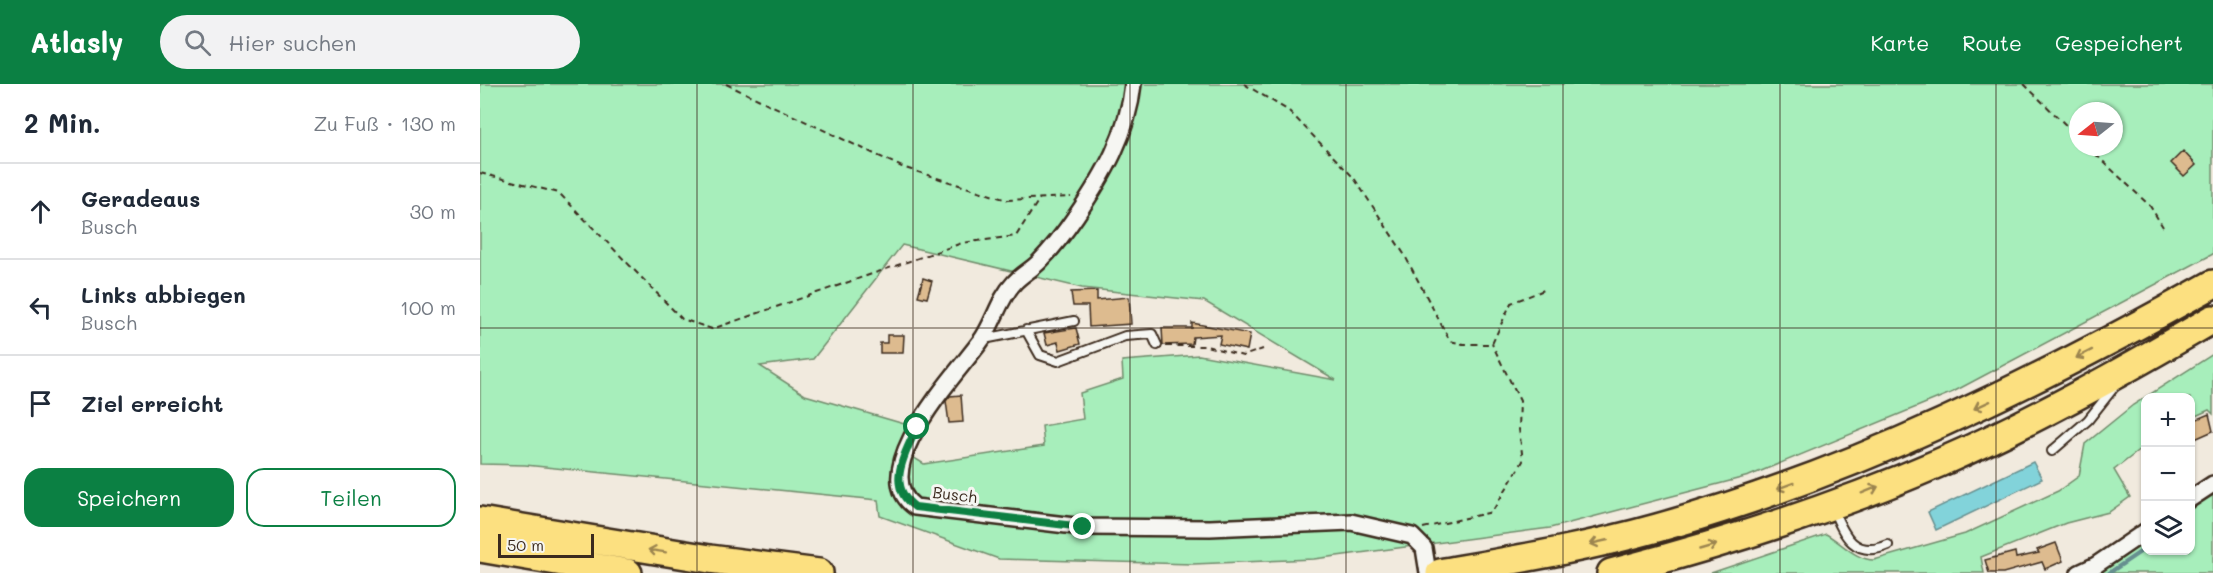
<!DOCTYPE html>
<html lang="de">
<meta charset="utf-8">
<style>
body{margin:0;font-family:Mali,sans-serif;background:#f2f2f3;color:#1f2937}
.controls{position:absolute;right:18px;bottom:18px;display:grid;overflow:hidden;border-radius:12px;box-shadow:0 2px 4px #0004}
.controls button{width:54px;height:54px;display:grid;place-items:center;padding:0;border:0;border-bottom:2px solid #e0e1e3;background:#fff;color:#1f2937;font:30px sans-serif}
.compass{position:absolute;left:1589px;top:18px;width:54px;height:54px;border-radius:50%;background:#fff;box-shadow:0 2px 4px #0004;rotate:253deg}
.scale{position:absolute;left:18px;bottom:15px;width:96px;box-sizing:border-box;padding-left:6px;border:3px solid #3b2a1e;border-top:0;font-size:16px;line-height:21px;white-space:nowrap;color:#3b2a1e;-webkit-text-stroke:4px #f6f6f2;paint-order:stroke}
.stop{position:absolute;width:18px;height:18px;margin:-14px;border:4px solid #0b8043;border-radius:50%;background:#fff}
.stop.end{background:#0b8043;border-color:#fff;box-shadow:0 2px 6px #0008}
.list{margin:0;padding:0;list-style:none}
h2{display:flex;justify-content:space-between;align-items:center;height:78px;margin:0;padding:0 24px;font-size:26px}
h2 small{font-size:20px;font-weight:400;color:#747a83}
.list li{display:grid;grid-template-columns:39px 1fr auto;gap:18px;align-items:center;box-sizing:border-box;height:96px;padding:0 24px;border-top:2px solid #e0e1e3}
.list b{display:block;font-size:22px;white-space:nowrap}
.list p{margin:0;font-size:20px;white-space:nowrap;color:#747a83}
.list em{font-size:20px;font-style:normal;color:#747a83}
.actions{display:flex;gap:12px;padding:18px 24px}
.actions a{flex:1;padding:14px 0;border:2px solid #0b8043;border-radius:18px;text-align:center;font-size:21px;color:#0b8043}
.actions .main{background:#0b8043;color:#fff}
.icon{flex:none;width:33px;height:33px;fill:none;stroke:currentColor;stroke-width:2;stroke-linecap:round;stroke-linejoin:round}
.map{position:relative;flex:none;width:1733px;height:489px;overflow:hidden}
header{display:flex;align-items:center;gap:36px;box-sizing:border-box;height:84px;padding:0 30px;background:#0b8043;color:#fff}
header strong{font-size:28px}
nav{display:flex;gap:33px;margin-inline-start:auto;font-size:21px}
.search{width:420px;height:54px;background:#f2f2f3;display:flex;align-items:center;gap:15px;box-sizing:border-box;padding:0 21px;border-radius:33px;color:#747a83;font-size:22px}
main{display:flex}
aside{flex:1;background:#fff}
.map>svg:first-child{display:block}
</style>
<header>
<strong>Atlasly</strong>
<div class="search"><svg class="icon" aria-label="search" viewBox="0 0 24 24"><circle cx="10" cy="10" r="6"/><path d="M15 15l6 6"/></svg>Hier suchen</div>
<nav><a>Karte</a><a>Route</a><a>Gespeichert</a></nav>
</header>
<main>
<aside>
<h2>2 Min.<small>Zu Fuß · 130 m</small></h2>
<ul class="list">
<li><svg class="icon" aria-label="ahead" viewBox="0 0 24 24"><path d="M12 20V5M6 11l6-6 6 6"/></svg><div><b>Geradeaus</b><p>Busch</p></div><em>30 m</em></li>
<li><svg class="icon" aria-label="left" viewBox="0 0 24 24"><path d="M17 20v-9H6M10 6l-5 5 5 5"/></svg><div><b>Links abbiegen</b><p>Busch</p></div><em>100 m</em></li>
<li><svg class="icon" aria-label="arrive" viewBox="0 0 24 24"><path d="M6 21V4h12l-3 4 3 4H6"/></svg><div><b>Ziel erreicht</b></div></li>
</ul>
<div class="actions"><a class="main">Speichern</a><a>Teilen</a></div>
</aside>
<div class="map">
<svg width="1733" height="489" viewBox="0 0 1733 489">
<rect width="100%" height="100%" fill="#f1eade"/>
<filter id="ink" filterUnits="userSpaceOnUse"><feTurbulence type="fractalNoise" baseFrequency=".0167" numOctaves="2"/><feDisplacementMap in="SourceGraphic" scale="12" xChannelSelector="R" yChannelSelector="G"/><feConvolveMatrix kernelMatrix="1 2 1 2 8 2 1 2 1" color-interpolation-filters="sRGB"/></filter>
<g filter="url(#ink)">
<path fill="#a7eebb" stroke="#718c6c" stroke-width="1.5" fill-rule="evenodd" d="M 0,0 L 1733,0 L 1733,170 L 1473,308 L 1269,392 L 1070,444 L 834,475 L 713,480 L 519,475 L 400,432 L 398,416 L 45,381 L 0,380 ZM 1598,27 L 1634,27 L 1634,63 L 1598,63 ZM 422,161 L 602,204 L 724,217 L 856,296 L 719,271 L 642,277 L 643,295 L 600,309 L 603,335 L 562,342 L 564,362 L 444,380 L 426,369 L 438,344 L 325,311 L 280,282 L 333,275 Z
M 1733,270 L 1733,330 L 1729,326 L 1711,334 L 1710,314 L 1666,314 L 1665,362 L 1634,386 L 1650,413 L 1629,428 L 1586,439 L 1501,473 L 1504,489 L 1231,489 L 1346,450 C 1362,459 1376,476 1394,476 L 1485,450 L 1578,407 L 1599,392 L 1605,360 L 1653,321 Z
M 1733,404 L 1733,489 L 1612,489 L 1665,455 L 1666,466 L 1710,466 L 1711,422 Z"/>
<path fill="#82d3da" stroke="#668f8f" stroke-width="1.5" d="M 1553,378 L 1562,395 L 1456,446 L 1448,428 Z"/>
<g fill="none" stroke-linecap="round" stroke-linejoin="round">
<path stroke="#668f8f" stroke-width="4" d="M 1629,489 L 1666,464"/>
</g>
<path fill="#ddbb8f" stroke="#3b2a1e" stroke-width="1.5" d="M 1703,67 L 1716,81 L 1704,92 L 1691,79 Z
M 443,194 L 452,197 L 447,214 L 438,212 Z
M 617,207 L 617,216 L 649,213 L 651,240 L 609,243 L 608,222 L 593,222 L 591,208 Z
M 712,239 L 770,250 L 767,266 L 739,260 L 741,251 L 713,253 L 712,260 L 683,261 L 682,244 L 712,244 Z
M 596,244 L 600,260 L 580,266 L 578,258 L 567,261 L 564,249 Z
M 407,251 L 424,251 L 423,269 L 400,269 L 400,259 L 407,259 Z
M 481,311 L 483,338 L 469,339 L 466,317 L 470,312 Z
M 1729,330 L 1733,347 L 1715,355 L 1710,338 Z
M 1576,459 L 1583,477 L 1565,485 L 1562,478 L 1523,489 L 1509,489 L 1505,476 L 1535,468 L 1536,474 L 1559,469 L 1557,466 Z"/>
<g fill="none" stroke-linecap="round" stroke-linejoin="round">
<g stroke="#3b2a1e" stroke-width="12">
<path id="lane" d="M 546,246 L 560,271 L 578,277 L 645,252 L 672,250 L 677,261
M 504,255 L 594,237
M 1572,367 L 1608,336 L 1635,302
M 1353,425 C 1364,452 1375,475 1408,461"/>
</g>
<g stroke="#3b2a1e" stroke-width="20">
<path id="street" d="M 653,0 C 648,50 624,91 596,132 C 585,148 572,165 559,178 C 551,186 541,191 534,199 C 518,216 514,240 500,258 C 476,291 384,387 435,423 L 603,443 L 730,444 L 871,438 L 932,452 L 944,464 L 948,489
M 1710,415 L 1733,400
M 1599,489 L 1616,481 L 1666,447"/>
</g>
<g stroke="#3b2a1e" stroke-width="32">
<path id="highway" d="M 0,437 L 230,475 L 339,489
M 0,464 L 148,489
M 960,489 C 1033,476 1106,464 1177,444 C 1374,389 1556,299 1733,200
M 1131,489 C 1243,460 1353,425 1459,379 C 1553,338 1644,287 1733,235"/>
</g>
<path stroke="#3b2a1e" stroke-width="2" stroke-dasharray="6 4.5" stroke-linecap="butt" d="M 246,0 L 422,83 L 527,116 L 591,113
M 764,0 L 809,27 L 874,94 L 924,170 L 970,257 L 983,260 L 1012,260 L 1031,219 L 1064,206
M 1544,0 L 1598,53
M 1608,63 L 1670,122 L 1683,143
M 0,89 L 79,109 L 202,235 L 232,245 L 482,159 L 536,152 L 560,114
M 686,262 L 726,262 L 763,272 L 783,265
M 943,444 L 1012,428 L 1043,377 L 1039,345 L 1040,317 L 1012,260"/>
<use href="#lane" stroke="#f6f6f2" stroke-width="8"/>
<use href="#street" stroke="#f6f6f2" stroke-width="15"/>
<use href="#highway" stroke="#fce080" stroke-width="27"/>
</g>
<defs><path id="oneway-shaft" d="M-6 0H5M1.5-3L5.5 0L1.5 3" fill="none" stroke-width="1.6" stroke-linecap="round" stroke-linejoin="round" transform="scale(1.5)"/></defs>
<g stroke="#9c854f">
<use href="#oneway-shaft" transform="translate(1604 270) rotate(153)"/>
<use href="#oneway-shaft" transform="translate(1502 321) rotate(155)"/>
<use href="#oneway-shaft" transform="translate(1305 402) rotate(160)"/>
<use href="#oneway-shaft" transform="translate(1390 406) rotate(-22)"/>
<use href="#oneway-shaft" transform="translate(1119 458) rotate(167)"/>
<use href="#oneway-shaft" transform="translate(1228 463) rotate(-16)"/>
<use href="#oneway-shaft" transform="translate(177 467) rotate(-171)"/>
</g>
</g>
<g fill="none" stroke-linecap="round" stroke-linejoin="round" filter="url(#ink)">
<path stroke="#0b8043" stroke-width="8" d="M 437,343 C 425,370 405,402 435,423 L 603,443"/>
</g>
<path fill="none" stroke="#3b2a1e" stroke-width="1.5" stroke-opacity="0.55" d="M 217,0 L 217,489M 433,0 L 433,489M 650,0 L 650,489M 866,0 L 866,489M 1083,0 L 1083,489M 1300,0 L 1300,489M 1516,0 L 1516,489M 0,244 L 1733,244"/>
<g text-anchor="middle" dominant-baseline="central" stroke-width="6" stroke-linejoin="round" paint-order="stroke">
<g font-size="16" fill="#3b2a1e" stroke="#f6f6f2">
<text transform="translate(475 410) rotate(7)">Busch</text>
</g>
</g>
</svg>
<div class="controls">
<button>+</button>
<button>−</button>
<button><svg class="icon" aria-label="layers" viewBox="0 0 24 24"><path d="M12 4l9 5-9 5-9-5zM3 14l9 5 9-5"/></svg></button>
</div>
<svg class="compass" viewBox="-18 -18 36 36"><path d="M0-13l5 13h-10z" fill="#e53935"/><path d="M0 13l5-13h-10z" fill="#747a83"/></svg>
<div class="scale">50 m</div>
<div class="stop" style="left:437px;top:343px"></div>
<div class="stop end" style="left:603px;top:443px"></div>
</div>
</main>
